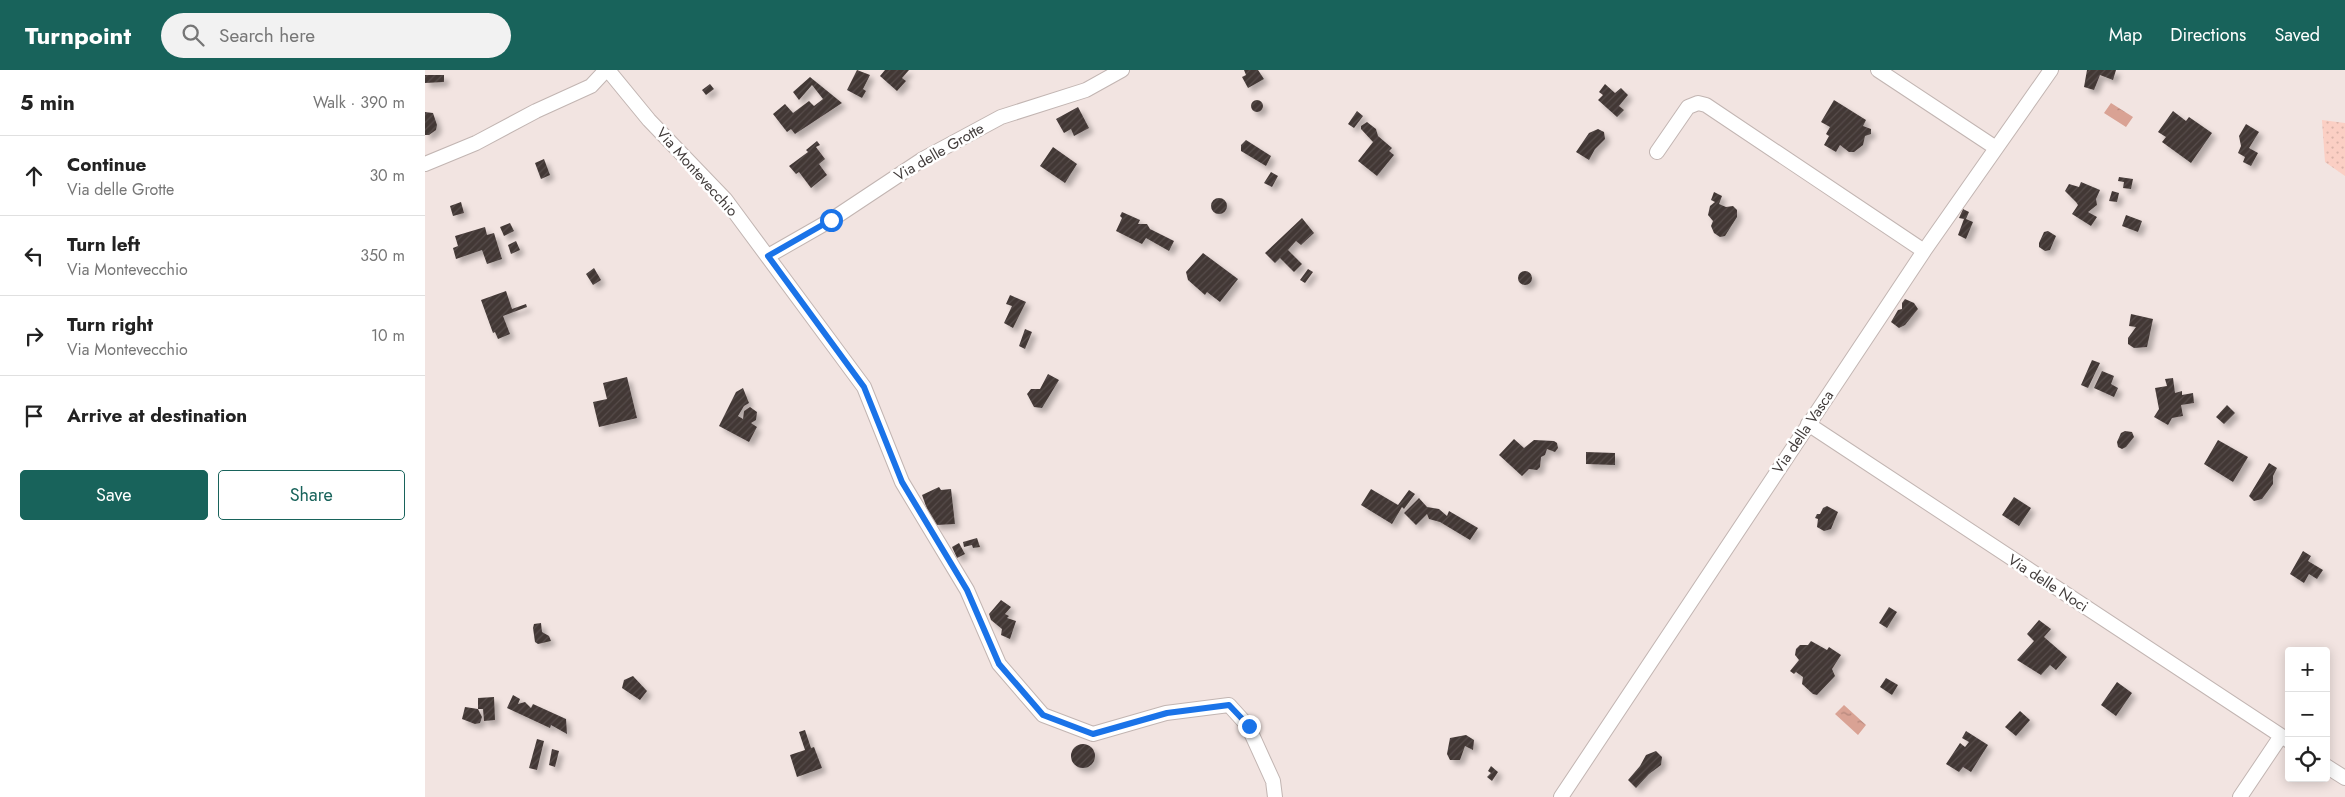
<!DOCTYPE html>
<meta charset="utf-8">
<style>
body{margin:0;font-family:Jost,sans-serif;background:#f2f2f2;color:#222}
.controls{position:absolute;right:15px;bottom:15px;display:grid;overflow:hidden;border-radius:5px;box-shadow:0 2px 12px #0003}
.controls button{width:45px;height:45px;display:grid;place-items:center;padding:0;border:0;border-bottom:1px solid #e0e0e0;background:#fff;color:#222;font:25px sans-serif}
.stop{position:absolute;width:15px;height:15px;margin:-11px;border:4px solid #1a73e8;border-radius:50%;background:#fff}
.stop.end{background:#1a73e8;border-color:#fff;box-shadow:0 1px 5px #0008}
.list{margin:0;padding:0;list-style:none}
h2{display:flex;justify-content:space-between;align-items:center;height:65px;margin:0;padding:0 20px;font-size:21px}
h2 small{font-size:16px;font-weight:400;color:#767676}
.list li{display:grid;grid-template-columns:32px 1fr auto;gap:15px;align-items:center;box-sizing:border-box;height:80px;padding:0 20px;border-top:1px solid #e0e0e0}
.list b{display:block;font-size:19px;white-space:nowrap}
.list p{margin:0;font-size:16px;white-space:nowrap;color:#767676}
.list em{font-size:16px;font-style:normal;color:#767676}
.actions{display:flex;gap:10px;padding:15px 20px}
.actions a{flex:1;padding:11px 0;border:1px solid #18635b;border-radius:5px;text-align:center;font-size:18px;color:#18635b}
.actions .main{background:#18635b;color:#fff}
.icon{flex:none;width:28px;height:28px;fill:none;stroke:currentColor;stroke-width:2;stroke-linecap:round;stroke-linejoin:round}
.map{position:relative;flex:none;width:1920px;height:727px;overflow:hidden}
header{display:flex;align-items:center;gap:30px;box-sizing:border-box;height:70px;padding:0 25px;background:#18635b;color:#fff}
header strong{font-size:24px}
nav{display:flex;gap:28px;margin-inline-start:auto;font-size:18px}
.search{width:350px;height:45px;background:#f2f2f2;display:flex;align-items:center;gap:12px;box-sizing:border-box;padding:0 18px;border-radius:28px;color:#767676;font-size:19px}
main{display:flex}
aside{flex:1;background:#fff}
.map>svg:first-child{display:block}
</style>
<header>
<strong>Turnpoint</strong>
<div class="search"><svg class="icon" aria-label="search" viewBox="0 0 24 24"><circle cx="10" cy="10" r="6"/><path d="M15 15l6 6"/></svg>Search here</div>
<nav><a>Map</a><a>Directions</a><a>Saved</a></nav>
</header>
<main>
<aside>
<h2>5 min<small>Walk · 390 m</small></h2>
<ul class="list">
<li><svg class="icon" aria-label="ahead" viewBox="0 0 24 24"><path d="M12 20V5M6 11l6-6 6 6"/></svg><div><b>Continue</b><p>Via delle Grotte</p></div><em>30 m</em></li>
<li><svg class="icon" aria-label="left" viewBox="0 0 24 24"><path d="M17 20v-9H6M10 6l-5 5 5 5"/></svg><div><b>Turn left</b><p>Via Montevecchio</p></div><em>350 m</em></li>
<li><svg class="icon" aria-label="right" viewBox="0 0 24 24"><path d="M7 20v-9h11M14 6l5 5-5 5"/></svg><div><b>Turn right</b><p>Via Montevecchio</p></div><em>10 m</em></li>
<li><svg class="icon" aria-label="arrive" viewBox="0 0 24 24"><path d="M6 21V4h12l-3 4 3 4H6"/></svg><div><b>Arrive at destination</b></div></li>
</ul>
<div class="actions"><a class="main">Save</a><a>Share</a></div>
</aside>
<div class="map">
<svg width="1920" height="727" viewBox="0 0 1920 727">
<defs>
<pattern id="grass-dots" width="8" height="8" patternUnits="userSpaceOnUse" patternTransform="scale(1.25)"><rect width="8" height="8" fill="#fbcfc4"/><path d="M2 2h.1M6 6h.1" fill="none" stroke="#d8b3a9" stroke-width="1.8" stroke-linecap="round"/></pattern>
<pattern id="water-ripples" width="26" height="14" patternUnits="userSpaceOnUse" patternTransform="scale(1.25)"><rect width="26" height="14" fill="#d9a294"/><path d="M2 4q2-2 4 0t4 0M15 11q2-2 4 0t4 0" fill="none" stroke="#b2857a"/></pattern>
<pattern id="building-hatch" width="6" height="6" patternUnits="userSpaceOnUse" patternTransform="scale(1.25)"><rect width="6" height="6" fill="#423735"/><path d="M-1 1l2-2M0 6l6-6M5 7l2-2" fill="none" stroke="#564c4a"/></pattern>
<filter id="shadow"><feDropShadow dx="4.5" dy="4.5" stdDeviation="2.5" flood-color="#0004"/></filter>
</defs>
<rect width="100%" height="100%" fill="#f2e4e1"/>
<path fill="url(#grass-dots)" d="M 1897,50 L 1920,53 L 1920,106 L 1900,92 Z"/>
<path fill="url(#water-ripples)" d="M 1686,33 L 1708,47 L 1701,57 L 1679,43 Z
M 1419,635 L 1441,655 L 1433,665 L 1410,644 Z"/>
<path fill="url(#building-hatch)" filter="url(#shadow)" d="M 432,0 L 445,5 L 438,19 L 441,21 L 437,28 L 422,20 Z
M 460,0 L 484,0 L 477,8 L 481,11 L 472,21 L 455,6 Z
M 819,0 L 833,0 L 839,9 L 823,18 L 817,7 L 821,5 Z
M 1662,0 L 1691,0 L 1688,10 L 1675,5 L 1669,20 L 1659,17 Z
M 0,5 L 19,5 L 19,12 L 0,13 Z
M 385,7 L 417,33 L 370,64 L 366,59 L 362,62 L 348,44 L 360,34 L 368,43 L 384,31 L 389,36 L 398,29 L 387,15 L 374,30 L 368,22 Z
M 285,14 L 289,19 L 281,25 L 277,20 Z
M 1180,14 L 1190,23 L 1196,18 L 1203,25 L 1194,36 L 1199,40 L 1192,47 L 1173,30 L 1178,25 L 1174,22 Z
M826 36a6 6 0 1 1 12 0a6 6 0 1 1-12 0Z
M 1409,30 L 1441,50 L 1438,56 L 1446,59 L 1446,64 L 1440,66 L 1438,75 L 1429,82 L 1424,82 L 1415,75 L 1411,82 L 1399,75 L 1404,66 L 1401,64 L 1405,57 L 1396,52 Z
M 653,37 L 664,58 L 649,66 L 646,59 L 639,63 L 631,49 Z
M 932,41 L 938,46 L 929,58 L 923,54 Z
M 1748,41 L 1761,51 L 1764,47 L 1787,63 L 1766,93 L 1737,72 L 1741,67 L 1733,62 Z
M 0,42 L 8,43 L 12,55 L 11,60 L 4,65 L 0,65 Z
M 942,52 L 951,59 L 953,66 L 967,78 L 964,81 L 969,85 L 952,106 L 933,91 L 948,72 L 936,59 L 936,56 Z
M 1821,54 L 1834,62 L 1824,78 L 1833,83 L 1826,96 L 1818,92 L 1820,87 L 1813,83 L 1816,76 L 1814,66 Z
M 1173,59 L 1179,62 L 1180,69 L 1170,79 L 1164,90 L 1151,82 L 1164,63 Z
M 821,70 L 846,86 L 841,96 L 816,81 L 816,75 Z
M 392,71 L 395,75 L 391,77 L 400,89 L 394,94 L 402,105 L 386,118 L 374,102 L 371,104 L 364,96 L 383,82 L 381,80 Z
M 628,77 L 652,94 L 640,113 L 615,96 Z
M 119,89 L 125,105 L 116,109 L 110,93 Z
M 846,102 L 853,106 L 847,117 L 839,113 Z
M 1694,107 L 1708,109 L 1706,119 L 1698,118 L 1699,112 L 1693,111 Z
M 1656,112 L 1675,120 L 1671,129 L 1672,135 L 1663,142 L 1672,147 L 1666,156 L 1647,144 L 1653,135 L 1651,132 L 1640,121 L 1644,114 L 1654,117 Z
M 1687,121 L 1694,123 L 1692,132 L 1684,131 Z
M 1289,122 L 1297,126 L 1294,134 L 1301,137 L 1308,136 L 1312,140 L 1312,147 L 1300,166 L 1295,167 L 1289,163 L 1286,156 L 1288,151 L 1283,145 L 1285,136 L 1290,132 L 1286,130 Z
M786 136a8 8 0 1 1 16 0a8 8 0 1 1-16 0Z
M 36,132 L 39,143 L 28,146 L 25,136 Z
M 1538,139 L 1544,142 L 1541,149 L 1548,152 L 1541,169 L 1533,165 L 1539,149 L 1534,148 Z
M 697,142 L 715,150 L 713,154 L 722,154 L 725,159 L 749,171 L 744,181 L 721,168 L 717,174 L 691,161 L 697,148 L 695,146 Z
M 1701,145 L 1717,151 L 1713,162 L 1697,156 Z
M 877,148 L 889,163 L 876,175 L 871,171 L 863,180 L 877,194 L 869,202 L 855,188 L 850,193 L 840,183 Z
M 85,153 L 89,161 L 79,166 L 75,157 Z
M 60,157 L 62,165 L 69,163 L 77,189 L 62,194 L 57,180 L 31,189 L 28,178 L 33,176 L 30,166 Z
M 1623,161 L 1631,166 L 1625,180 L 1620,181 L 1614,177 L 1614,173 L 1619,162 Z
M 91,171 L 95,180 L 86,184 L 83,175 Z
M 778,183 L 813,209 L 795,232 L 782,222 L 780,225 L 763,210 L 761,202 Z
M 169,198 L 176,210 L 168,215 L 161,204 Z
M 883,199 L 888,202 L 880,213 L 875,210 Z
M1093 208a7 7 0 1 1 14 0a7 7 0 1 1-14 0Z
M 81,221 L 87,239 L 101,234 L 102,237 L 78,246 L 85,264 L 73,269 L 70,262 L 68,263 L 56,230 Z
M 585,225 L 601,232 L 588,258 L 579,253 L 587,236 L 581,234 Z
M 1480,229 L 1489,233 L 1493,239 L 1480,255 L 1474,258 L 1466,252 L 1473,240 L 1477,239 L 1477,233 Z
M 1706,244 L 1728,249 L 1722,277 L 1709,278 L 1703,274 L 1703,268 L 1711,257 L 1704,256 Z
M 600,259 L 607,262 L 600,279 L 594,276 Z
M 1667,290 L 1675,293 L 1663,318 L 1656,315 Z
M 1677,301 L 1689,306 L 1686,314 L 1693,318 L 1689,327 L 1669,318 Z
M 623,304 L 634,310 L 617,338 L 609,337 L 602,324 L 606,319 L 615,319 Z
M 202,307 L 212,348 L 174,357 L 168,332 L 182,329 L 178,313 Z
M 1748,308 L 1750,323 L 1757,321 L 1757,325 L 1768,323 L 1769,333 L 1756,335 L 1758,346 L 1747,348 L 1743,355 L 1729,347 L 1734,339 L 1730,318 L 1742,316 L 1740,309 Z
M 318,318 L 324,333 L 319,336 L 313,346 L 318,349 L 319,341 L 325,337 L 332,342 L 331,350 L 326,353 L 332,357 L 324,372 L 294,356 L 311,322 Z
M 1802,335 L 1810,343 L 1799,354 L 1791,347 Z
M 1700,361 L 1707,362 L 1709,367 L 1701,377 L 1697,379 L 1693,377 L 1692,372 L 1696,363 Z
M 1089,369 L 1099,378 L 1109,370 L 1129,371 L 1132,373 L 1133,378 L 1130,382 L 1122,379 L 1120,385 L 1116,387 L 1115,397 L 1112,400 L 1104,399 L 1097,406 L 1074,385 Z
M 1793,370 L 1823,387 L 1808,412 L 1779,394 Z
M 1161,382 L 1190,383 L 1190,395 L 1161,394 Z
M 1844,393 L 1852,398 L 1848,406 L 1848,414 L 1837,429 L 1829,431 L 1824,426 Z
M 514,417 L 516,420 L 526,419 L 530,454 L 511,455 L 502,439 L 497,425 Z
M 946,419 L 973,435 L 984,420 L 990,424 L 979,439 L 977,437 L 967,454 L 936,435 Z
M 1589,427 L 1606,438 L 1594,456 L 1577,445 Z
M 994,428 L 1002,437 L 1014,439 L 1022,446 L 1024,441 L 1053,458 L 1045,470 L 1015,452 L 1004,449 L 1002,444 L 991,455 L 979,443 Z
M 1402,436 L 1413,442 L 1406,459 L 1399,461 L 1392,457 L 1393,449 L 1390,448 L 1392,444 L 1395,444 L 1398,438 Z
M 552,468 L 555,477 L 548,478 L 547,475 L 539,477 L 538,472 Z
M 534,473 L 540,484 L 532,488 L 527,477 Z
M 1878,481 L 1886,486 L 1883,491 L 1898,500 L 1892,509 L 1884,504 L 1879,513 L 1865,504 Z
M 576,530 L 586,537 L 580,544 L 584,546 L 582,548 L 591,551 L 585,569 L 576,565 L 577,559 L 566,550 L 564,544 Z
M 1464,537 L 1472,542 L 1462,558 L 1454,553 Z
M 1614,550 L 1626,559 L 1619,567 L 1642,587 L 1631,600 L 1625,595 L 1616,605 L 1592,590 L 1609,571 L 1602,564 Z
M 116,553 L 117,562 L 124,566 L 126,571 L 113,574 L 110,572 L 108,558 L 109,554 Z
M 1386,571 L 1402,580 L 1404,577 L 1416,585 L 1407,599 L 1410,606 L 1392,625 L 1388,624 L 1377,614 L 1378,607 L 1371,602 L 1369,604 L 1365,601 L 1374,590 L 1370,585 L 1371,579 L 1375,575 L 1383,575 Z
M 208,606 L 222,621 L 215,630 L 197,618 L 199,610 Z
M 1461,608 L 1473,615 L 1467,625 L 1455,617 Z
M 1692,612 L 1707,623 L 1691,646 L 1676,635 Z
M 88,625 L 95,629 L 93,634 L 100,632 L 106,638 L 108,634 L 141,649 L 142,664 L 126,655 L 125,658 L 82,638 Z
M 69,627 L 70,650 L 59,651 L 58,639 L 53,639 L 57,647 L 55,653 L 50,654 L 37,649 L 40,637 L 53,639 L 53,628 Z
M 1595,641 L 1605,650 L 1591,666 L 1580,657 Z
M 380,660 L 386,678 L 389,677 L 397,698 L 372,707 L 365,685 L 380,680 L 374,662 Z
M 1541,661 L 1563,675 L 1546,702 L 1538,697 L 1534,702 L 1521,694 L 1535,673 L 1540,677 L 1544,672 L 1537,668 Z
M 1041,665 L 1049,670 L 1048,680 L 1040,676 L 1035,690 L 1025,690 L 1022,684 L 1025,668 Z
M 112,669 L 119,671 L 112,700 L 104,698 Z
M646 686a12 12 0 1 1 24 0a12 12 0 1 1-24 0Z
M 127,679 L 134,681 L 130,697 L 124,695 Z
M 1231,681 L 1237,687 L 1236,695 L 1224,704 L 1211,718 L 1203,710 L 1215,696 L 1221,685 Z
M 1066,696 L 1073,702 L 1067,711 L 1062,707 L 1066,703 L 1063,701 Z"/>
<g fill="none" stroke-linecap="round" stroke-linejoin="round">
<g stroke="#c2b5b2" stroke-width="16">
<path id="minor" d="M 183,0 L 224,50 L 300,129 L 439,317 L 477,412 L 542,520 L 574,594 L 618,645 L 668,664 L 741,643 L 804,635 L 823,656 L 848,711 L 850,727
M 1453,0 L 1571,78
M 1232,82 L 1263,37 L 1273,33 L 1281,35 L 1499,181
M 0,94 L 51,73 L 111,41 L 166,16 L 181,0
M 343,186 L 406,150 L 498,89 L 576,47 L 661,20 L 697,0
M 1383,354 L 1864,671
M 1901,696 L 1920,708
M 1136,727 L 1499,181 L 1626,0
M 1815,727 L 1856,666"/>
</g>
<use href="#minor" stroke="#fff" stroke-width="14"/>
</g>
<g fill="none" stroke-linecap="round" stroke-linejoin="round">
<path stroke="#1a73e8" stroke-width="6" d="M 406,150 L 343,186 L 439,317 L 477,412 L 542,520 L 574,594 L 618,645 L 668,664 L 742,643 L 804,635 L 824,656"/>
</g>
<g text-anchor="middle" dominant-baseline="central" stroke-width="5" stroke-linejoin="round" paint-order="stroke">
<g font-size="15" fill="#413b3a" stroke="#fff">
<text transform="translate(514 82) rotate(-30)">Via delle Grotte</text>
<text transform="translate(272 102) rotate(48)">Via Montevecchio</text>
<text transform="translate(1378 362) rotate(-56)">Via della Vasca</text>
<text transform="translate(1623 513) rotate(33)">Via delle Noci</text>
</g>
</g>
</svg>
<div class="controls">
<button>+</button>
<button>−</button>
<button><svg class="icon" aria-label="locate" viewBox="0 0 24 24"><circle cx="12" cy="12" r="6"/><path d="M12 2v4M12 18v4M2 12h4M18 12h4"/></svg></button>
</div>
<div class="stop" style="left:406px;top:150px"></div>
<div class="stop end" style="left:824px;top:656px"></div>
</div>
</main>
